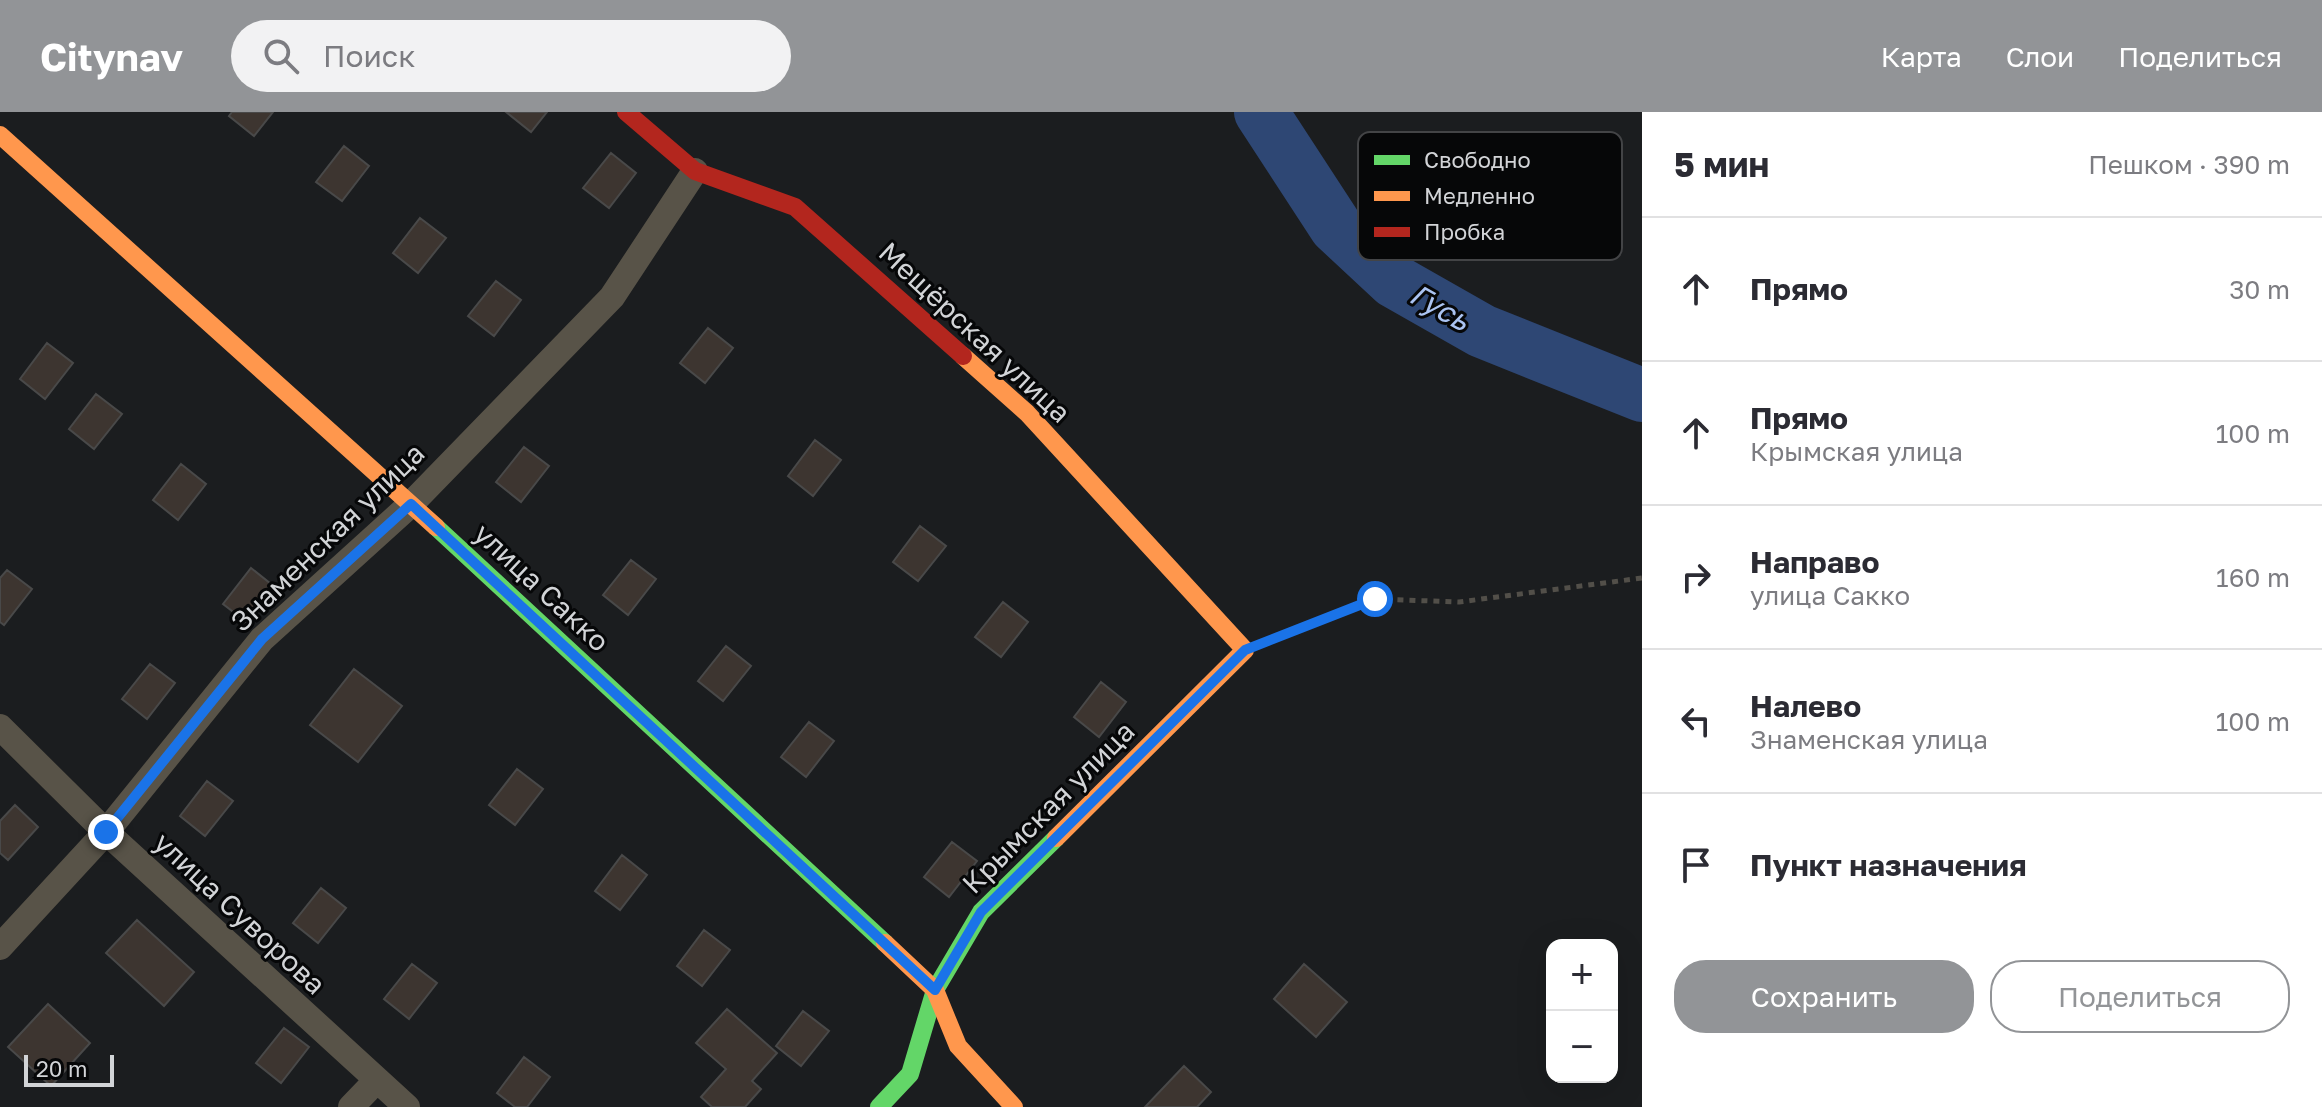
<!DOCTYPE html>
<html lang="ru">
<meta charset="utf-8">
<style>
body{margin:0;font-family:"Golos Text",sans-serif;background:#f2f2f3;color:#2b2b33}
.controls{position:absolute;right:24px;bottom:24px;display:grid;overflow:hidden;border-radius:16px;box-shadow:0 8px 32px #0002}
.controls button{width:72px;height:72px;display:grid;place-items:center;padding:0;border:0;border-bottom:2px solid #e1e1e2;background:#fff;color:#2b2b33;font:40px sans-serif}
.scale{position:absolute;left:24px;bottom:20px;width:90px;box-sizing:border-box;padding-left:8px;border:4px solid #d2d4d7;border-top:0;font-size:22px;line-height:28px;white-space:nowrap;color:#d2d4d7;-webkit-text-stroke:6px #060708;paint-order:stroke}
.stop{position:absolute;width:24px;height:24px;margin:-18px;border:6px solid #1a73e8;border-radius:50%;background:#fff}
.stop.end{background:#1a73e8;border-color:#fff;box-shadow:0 2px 8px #0008}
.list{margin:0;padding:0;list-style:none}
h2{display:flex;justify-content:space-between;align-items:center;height:104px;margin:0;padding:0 32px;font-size:34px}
h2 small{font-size:26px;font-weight:400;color:#7c7c81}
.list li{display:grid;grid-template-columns:52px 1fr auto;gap:24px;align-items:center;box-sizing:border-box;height:144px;padding:0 32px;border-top:2px solid #e1e1e2}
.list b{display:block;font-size:30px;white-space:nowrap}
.list p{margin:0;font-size:26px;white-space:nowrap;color:#7c7c81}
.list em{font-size:26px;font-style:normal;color:#7c7c81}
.actions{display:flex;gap:16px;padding:24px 32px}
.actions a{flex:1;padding:18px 0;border:2px solid #929497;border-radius:32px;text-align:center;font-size:28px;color:#929497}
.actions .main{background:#929497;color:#fff}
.icon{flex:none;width:44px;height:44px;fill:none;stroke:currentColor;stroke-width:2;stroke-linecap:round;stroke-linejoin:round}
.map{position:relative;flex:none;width:1642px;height:995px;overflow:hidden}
header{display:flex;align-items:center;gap:48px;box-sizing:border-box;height:112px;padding:0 40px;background:#929497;color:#fff}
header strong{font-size:38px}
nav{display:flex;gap:44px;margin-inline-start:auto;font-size:28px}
.search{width:560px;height:72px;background:#f2f2f3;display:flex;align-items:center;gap:20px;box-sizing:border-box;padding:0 28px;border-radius:44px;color:#7c7c81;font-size:30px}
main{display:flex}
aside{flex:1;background:#fff}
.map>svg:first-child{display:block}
</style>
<header>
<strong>Citynav</strong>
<div class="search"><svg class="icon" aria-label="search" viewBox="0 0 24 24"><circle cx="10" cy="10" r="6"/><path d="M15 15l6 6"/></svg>Поиск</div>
<nav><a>Карта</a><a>Слои</a><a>Поделиться</a></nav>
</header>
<main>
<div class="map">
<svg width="1642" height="995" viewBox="0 0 1642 995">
<rect width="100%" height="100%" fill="#1b1d1f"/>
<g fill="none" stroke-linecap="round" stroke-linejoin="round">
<path stroke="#2e4774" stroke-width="54" d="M 1261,0 L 1336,115 L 1394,169 L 1482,219 L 1642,283"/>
</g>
<path fill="#3d3530" stroke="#494949" stroke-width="2" d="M 232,0 L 273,0 L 254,24 L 229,4 Z
M 506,0 L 547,0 L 531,20 Z
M 344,34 L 369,54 L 342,89 L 316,70 Z
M 611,41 L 636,61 L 609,96 L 583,76 Z
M 420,106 L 446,126 L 418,161 L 393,141 Z
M 496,169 L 521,188 L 494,224 L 468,204 Z
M 708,216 L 733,236 L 705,271 L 680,251 Z
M 47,231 L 73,251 L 45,287 L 20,267 Z
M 96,282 L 122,302 L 94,337 L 69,317 Z
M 815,328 L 841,348 L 813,384 L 788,364 Z
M 524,335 L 549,354 L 521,390 L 496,370 Z
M 181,352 L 206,372 L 178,408 L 153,388 Z
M 920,414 L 946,434 L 918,469 L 893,450 Z
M 631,448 L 656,467 L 628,503 L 603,483 Z
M 251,456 L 276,476 L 249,512 L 223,492 Z
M 7,458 L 32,477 L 4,513 L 0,510 L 0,466 Z
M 1003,490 L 1028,510 L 1001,545 L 975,525 Z
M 726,534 L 751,554 L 723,589 L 698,569 Z
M 150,552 L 175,571 L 147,607 L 122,587 Z
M 354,557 L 402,594 L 358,650 L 310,613 Z
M 1101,570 L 1126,590 L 1099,625 L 1074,605 Z
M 809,610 L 834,629 L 806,665 L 781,645 Z
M 517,657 L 543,677 L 515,713 L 489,693 Z
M 207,669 L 233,689 L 205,724 L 180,704 Z
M 15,693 L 38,715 L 8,748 L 0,741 L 0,709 Z
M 952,730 L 977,749 L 949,785 L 924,765 Z
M 622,743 L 647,763 L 620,798 L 595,779 Z
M 321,776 L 346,796 L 318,831 L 293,811 Z
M 137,808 L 194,860 L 164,894 L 106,841 Z
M 704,818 L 730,838 L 702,874 L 677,854 Z
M 412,852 L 437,871 L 409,907 L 384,887 Z
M 1304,852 L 1347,890 L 1316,925 L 1274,887 Z
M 48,892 L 90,931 L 51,974 L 8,935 Z
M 727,897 L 777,941 L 752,969 L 761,977 L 745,995 L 712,995 L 701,985 L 726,957 L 696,931 Z
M 803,899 L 829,919 L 801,954 L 776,934 Z
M 284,916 L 309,935 L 281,971 L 256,951 Z
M 524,945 L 550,965 L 527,995 L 515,995 L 497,981 Z
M 1184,954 L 1211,980 L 1197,995 L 1145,995 Z"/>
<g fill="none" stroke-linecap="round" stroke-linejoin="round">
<path stroke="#524f49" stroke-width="5" stroke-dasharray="6 6" stroke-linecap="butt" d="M 1273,527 L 1375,487 L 1459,490 L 1642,466"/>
<path stroke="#585348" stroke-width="26" d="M 0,615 L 106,720 L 407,995
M 0,835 L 106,720 L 262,527 L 411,392 L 612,185 L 695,59
M 351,995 L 376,969"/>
<path stroke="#63d668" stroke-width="18" d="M 436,415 L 885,831
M 879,995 L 910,962 L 935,878 L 981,800 L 1056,726"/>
<path stroke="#ff974d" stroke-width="18" d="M 0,23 L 436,415
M 963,244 L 1027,301 L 1245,538 L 1056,726
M 885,831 L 935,878 L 958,934 L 1014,995"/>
<path stroke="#b3261e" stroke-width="18" d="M 626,0 L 695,59 L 795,95 L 963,244"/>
</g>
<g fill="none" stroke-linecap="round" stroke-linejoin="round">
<path stroke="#1a73e8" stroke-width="10" d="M 106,720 L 262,527 L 411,392 L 935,878 L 981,800 L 1245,538 L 1375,487"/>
</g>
<g text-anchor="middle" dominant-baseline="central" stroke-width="6" stroke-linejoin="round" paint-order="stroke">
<g font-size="28" fill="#d2d4d7" stroke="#060708">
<text transform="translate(975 220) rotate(43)">Мещёрская улица</text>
<text transform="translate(327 425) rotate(-44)">Знаменская улица</text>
<text transform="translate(542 475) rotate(43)">улица Сакко</text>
<text transform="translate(1048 695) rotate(-45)">Крымская улица</text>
<text transform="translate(240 801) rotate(43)">улица Суворова</text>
</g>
<g font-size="30" font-style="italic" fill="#abc4f2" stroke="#060708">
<text transform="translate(1440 195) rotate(30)">Гусь</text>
</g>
</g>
<rect x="1358" y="20" width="264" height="128" rx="12" fill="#060708" stroke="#434446" stroke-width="2"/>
<rect x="1374" y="43" width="36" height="10" fill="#63d668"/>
<rect x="1374" y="79" width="36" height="10" fill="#ff974d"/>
<rect x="1374" y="115" width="36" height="10" fill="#b3261e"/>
<g font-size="22" fill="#d2d4d7">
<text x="1424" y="56">Свободно</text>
<text x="1424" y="92">Медленно</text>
<text x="1424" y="128">Пробка</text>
</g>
</svg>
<div class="controls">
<button>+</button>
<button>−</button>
</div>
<div class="scale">20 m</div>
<div class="stop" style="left:1375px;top:487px"></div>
<div class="stop end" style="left:106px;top:720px"></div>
</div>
<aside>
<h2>5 мин<small>Пешком · 390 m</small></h2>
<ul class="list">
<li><svg class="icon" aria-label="ahead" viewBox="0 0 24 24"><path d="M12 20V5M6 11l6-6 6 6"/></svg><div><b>Прямо</b></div><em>30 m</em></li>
<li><svg class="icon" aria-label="ahead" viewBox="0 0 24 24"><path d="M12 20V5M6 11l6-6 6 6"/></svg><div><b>Прямо</b><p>Крымская улица</p></div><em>100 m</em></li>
<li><svg class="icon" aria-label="right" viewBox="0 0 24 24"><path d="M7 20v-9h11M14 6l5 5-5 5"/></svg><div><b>Направо</b><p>улица Сакко</p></div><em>160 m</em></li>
<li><svg class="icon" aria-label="left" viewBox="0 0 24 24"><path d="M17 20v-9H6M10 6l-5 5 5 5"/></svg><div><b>Налево</b><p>Знаменская улица</p></div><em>100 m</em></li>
<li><svg class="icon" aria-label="arrive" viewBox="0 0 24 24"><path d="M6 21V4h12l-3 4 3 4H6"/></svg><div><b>Пункт назначения</b></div></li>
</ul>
<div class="actions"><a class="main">Сохранить</a><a>Поделиться</a></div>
</aside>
</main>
